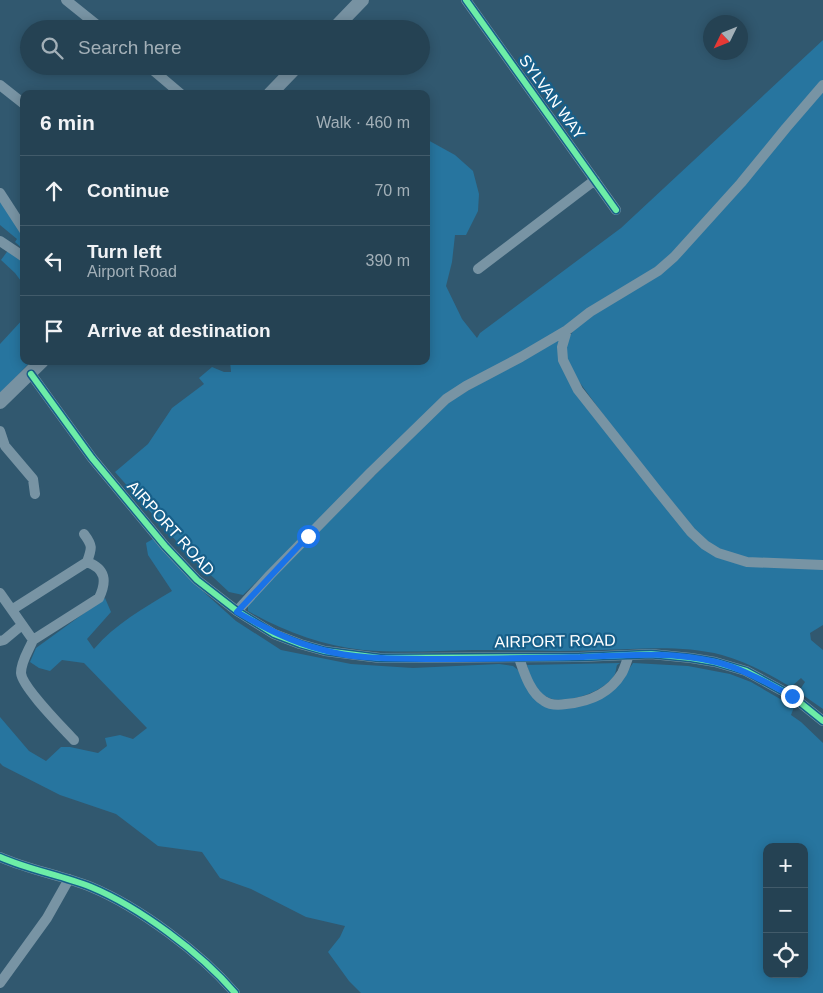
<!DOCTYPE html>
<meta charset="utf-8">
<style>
body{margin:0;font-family:Arial,sans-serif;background:#2d495a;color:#f1f3f6}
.controls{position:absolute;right:15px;bottom:15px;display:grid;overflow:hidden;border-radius:10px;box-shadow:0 2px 12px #0003}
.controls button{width:45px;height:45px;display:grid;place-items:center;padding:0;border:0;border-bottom:1px solid #425b6a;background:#254253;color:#f1f3f6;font:25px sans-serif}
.compass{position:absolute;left:703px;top:15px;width:45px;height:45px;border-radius:50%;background:#254253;box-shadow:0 2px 12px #0003;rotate:227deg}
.stop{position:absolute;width:15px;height:15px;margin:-11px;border:4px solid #1a73e8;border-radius:50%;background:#fff}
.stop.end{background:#1a73e8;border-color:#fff;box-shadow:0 1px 5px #0008}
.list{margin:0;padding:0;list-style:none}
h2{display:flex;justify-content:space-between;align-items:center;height:65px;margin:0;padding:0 20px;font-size:21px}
h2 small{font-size:16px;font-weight:400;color:#a3b0b8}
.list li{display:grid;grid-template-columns:32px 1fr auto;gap:15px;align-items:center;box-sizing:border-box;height:70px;padding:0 20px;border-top:1px solid #425b6a}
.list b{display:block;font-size:19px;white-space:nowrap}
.list p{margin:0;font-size:16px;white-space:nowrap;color:#a3b0b8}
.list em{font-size:16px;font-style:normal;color:#a3b0b8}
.icon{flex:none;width:28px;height:28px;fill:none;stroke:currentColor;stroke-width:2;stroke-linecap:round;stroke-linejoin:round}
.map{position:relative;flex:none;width:823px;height:993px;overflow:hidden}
.search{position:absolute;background:#254253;box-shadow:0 2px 12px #0003;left:20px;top:20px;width:410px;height:55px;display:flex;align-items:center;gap:12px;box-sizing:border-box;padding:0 18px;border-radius:28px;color:#a3b0b8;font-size:19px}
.panel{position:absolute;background:#254253;box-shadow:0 2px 12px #0003;left:20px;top:90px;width:410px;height:275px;border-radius:10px}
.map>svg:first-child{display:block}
</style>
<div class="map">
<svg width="823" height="993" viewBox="0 0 823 993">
<rect width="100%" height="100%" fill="#31586f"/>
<path fill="#27759f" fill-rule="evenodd" d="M 823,40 L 823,80 L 737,182 L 670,258 L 556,333 L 463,386 L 326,513 L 243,595 L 229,592 L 186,552 L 115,472 L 148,444 L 172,408 L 204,384 L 199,378 L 212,367 L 224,372 L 231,372 L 230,361 L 426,361 L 426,139 L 455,155 L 473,171 L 479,194 L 478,211 L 466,235 L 455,235 L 452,262 L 446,286 L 462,319 L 477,338 L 480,333 L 621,228 Z
M 823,90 L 823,562 C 780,560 738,565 702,538 L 627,447 L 572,372 C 562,352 564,340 580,323 L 662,272 Z
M 0,197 L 22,229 L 24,250 L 15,242 L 17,239 L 0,225 Z
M 9,249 L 24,263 L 24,285 L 15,273 L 1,260 Z
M 24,318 L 24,361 L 31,361 L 0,394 L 0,344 Z
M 560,338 L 560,362 L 710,552 L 823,568 L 823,625 L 810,633 L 811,640 L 823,650 L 823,709 L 800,693 L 799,691 L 805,682 L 801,678 L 791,687 C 769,674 747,662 722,655 C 682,645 642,649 601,650 C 559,652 515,650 473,650 C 436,651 399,653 363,650 C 322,646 283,631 248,611 L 248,605 L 275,575 L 448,402 Z
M 153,539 L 207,595 L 236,621 L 281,650 L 351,664 L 413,668 L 499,664 L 513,666 L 518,670 L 542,703 L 580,706 L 623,678 L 633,663 L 688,666 L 730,674 L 751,682 L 794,707 L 791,715 L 801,722 L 823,743 L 823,993 L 361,993 L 349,981 L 328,952 L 340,937 L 345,926 L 306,917 L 251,889 L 220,878 L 202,852 L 158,846 L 116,814 L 60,795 L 3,766 L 0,763 L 0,717 L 29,751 L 46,761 L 61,747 L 70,747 L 98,753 L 107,746 L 105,738 L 120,735 L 133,739 L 147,728 L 84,663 L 62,660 L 50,671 L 39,668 L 30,662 L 36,648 L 105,598 L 111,612 L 87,639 L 94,649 C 115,624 144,608 172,591 L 148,555 L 146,543 ZM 767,847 L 804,847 L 804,974 L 767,974 Z
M 620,663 L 617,665 C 616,668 616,673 614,676 C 604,692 564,706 547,697 C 534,691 530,677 527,665 Z"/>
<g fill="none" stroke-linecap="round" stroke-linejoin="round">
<path stroke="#7894a4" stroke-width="10" d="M 66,0 L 102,29
M 466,0 L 616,210
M 148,66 L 181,94
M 0,85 L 24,104
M 0,193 L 24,230
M 0,241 L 24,257
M 478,269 L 595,180
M 567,330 L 562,347 L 563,360 L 578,390 L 657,490 L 691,532 L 705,545 L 718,553 L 747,562 L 823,565
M 31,374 L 92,458 L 165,546 L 197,580 L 237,611 L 274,634 L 300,644 L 325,651 L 380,658 L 579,657 L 651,654 L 691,658 L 715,662 L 746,671 L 792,696 L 823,721
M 0,431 L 5,446 L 33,479 L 35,494
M 84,534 C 93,546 92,548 87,562
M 0,593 L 33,640 C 29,650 21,661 21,673 C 22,687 62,727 74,740
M 13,609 L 87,562
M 237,611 L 270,575 L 371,472 L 446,399 L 466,386 L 521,357 L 567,330 L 590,312 L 658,271 L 674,257 L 741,183 L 786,128 L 823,85
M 33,640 L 99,598 C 107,581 106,569 87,562
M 0,641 L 4,640 L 22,625
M 519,658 C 524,672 530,693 544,701 C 550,705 560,705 566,704 C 589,702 610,693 622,673 C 625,667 627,660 629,655
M 0,857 C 29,870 61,875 91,887 C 139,907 201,953 235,993
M 0,983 L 47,918 L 69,879"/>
<path stroke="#7792a2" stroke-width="14" d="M 334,29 L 362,0
M 270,94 L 297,66
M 0,402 L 42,361"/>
<g stroke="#175f89" stroke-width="9">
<path id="cycleway" d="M 466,0 L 616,210
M 31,374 L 92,458 L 165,546 L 197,580 L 237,611 L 274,634 L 300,644 L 325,651 L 380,658 L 579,657 L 651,654 L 691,658 L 715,662 L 746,671 L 792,696 L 823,721
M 0,857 C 29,870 61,875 91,887 C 139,907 201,953 235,993"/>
</g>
<use href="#cycleway" stroke="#6deda7" stroke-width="6"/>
</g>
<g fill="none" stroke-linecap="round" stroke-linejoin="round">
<path stroke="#1a73e8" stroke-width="6" d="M 308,536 L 237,612 C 265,628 291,642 323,650 C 359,660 399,658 436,659 C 484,659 532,658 580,657 C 626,655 671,651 716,662 C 744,669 767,683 792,696"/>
</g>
<g text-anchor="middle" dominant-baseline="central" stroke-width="4.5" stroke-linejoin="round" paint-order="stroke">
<g font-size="16" fill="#fff" stroke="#175f89">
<text transform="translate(552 97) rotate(54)">SYLVAN WAY</text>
<text transform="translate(171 528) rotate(48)">AIRPORT ROAD</text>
<text transform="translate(555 641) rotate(-1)">AIRPORT ROAD</text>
</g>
</g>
</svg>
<div class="controls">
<button>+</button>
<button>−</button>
<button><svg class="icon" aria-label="locate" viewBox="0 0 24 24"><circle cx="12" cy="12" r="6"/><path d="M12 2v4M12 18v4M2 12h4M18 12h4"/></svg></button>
</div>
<svg class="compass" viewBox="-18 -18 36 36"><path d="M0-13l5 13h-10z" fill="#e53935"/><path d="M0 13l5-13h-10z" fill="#a3b0b8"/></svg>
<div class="stop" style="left:308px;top:536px"></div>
<div class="stop end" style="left:792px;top:696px"></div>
<div class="search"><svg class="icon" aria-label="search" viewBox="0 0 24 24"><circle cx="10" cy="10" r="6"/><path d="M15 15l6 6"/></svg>Search here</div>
<section class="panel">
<h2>6 min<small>Walk · 460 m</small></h2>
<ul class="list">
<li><svg class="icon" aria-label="ahead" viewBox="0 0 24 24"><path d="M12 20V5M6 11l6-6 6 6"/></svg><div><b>Continue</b></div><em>70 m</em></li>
<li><svg class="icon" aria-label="left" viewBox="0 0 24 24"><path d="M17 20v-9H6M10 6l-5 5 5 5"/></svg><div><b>Turn left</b><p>Airport Road</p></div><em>390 m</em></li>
<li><svg class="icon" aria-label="arrive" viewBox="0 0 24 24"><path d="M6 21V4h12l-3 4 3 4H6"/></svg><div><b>Arrive at destination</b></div></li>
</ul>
</section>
</div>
